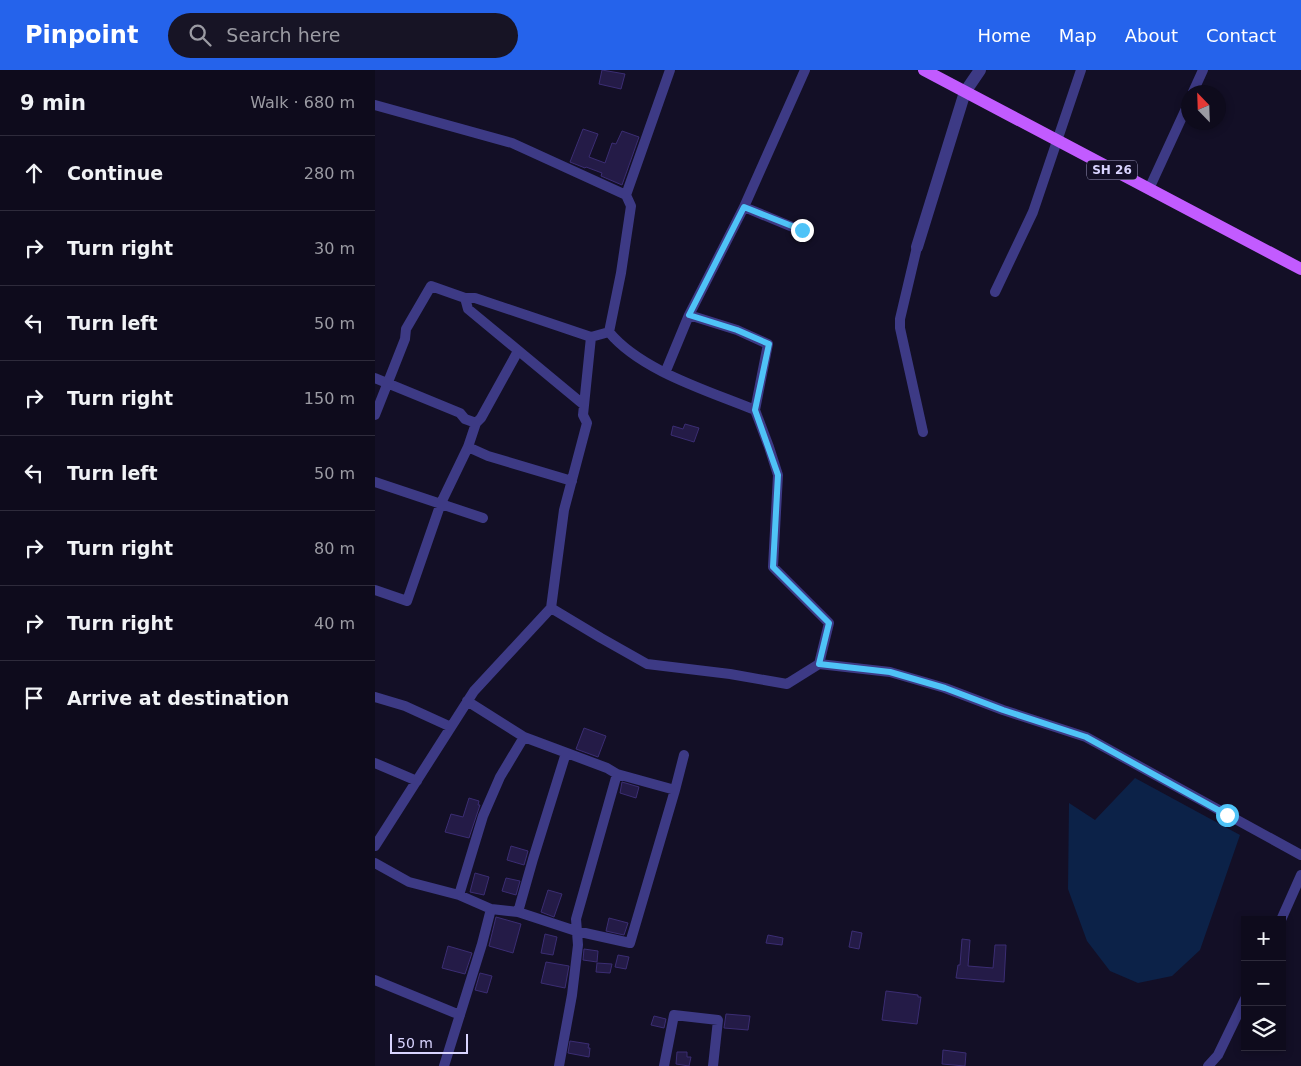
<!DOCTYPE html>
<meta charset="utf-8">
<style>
body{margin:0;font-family:"DejaVu Sans",sans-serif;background:#171425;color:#f1f3f6}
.controls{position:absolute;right:15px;bottom:15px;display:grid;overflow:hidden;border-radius:0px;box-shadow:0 2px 8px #0003}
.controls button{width:45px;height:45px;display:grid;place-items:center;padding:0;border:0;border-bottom:1px solid #2e2b3b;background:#0e0b1c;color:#f1f3f6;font:25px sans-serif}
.compass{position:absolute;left:806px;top:15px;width:45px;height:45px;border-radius:50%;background:#0e0b1c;box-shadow:0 2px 8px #0003;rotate:337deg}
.scale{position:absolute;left:15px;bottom:12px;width:78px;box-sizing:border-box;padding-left:5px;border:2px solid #d9d4ff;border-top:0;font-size:14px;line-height:18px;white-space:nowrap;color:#d9d4ff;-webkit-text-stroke:4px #130f26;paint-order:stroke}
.stop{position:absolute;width:15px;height:15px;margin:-11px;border:4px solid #4fc3f7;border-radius:50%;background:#fff}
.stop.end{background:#4fc3f7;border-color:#fff;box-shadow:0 1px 5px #0008}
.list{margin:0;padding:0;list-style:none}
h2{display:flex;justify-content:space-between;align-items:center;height:65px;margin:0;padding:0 20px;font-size:21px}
h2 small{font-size:16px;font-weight:400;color:#9b9ba3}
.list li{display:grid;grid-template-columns:32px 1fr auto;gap:15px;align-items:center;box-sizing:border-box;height:75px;padding:0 20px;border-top:1px solid #2e2b3b}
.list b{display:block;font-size:19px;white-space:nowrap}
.list em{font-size:16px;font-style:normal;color:#9b9ba3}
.icon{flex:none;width:28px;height:28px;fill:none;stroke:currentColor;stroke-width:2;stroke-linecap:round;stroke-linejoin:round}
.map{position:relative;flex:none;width:926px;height:996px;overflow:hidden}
header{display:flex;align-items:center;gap:30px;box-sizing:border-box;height:70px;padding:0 25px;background:#2563eb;color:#fff}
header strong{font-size:24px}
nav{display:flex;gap:28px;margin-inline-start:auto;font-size:18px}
.search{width:350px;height:45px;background:#171425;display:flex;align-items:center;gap:12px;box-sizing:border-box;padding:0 18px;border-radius:28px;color:#9b9ba3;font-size:19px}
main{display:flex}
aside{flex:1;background:#0e0b1c}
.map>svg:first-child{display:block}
</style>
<header>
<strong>Pinpoint</strong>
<div class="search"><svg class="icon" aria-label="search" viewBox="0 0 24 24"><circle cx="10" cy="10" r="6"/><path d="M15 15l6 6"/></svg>Search here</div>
<nav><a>Home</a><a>Map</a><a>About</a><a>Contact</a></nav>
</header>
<main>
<aside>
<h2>9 min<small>Walk · 680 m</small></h2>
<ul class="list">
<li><svg class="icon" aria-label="ahead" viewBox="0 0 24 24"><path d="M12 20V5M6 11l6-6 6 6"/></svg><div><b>Continue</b></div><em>280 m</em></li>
<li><svg class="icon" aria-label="right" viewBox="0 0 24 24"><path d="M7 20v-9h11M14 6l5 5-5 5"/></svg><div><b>Turn right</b></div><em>30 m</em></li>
<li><svg class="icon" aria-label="left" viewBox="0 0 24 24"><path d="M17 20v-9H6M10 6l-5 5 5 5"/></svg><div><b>Turn left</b></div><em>50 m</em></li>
<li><svg class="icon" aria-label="right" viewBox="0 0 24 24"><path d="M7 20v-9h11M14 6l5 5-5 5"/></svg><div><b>Turn right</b></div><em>150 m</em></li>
<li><svg class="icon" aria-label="left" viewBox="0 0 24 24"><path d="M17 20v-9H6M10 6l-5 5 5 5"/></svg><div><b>Turn left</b></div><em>50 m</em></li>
<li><svg class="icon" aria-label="right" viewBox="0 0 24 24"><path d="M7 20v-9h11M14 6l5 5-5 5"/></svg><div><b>Turn right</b></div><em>80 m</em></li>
<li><svg class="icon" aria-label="right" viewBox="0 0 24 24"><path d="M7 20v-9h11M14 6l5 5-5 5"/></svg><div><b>Turn right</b></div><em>40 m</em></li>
<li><svg class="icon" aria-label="arrive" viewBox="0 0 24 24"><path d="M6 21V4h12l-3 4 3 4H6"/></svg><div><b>Arrive at destination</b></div></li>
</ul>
</aside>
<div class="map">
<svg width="926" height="996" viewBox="0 0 926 996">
<rect width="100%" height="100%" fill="#130f26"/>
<path fill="#0c2248" d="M 760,708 L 865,765 L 825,880 L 797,906 L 763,913 L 735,901 L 712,871 L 693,819 L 694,733 L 720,750 Z"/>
<path fill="#241b47" stroke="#3b2d73" d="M 227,0 L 250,4 L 246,19 L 224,14 Z
M 208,59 L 223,64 L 214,87 L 230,93 L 237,73 L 241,74 L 247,61 L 264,67 L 247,115 L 226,106 L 227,103 L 211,97 L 210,98 L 195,92 Z
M 310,354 L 324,358 L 319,372 L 296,365 L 298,356 L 308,359 Z
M 209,658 L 231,666 L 223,687 L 201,679 Z
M 247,712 L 264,717 L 261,728 L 245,723 Z
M 94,728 L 104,731 L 103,735 L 105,735 L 94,768 L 70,762 L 76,744 L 88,747 Z
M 136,776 L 153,781 L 149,795 L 132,790 Z
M 100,803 L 114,807 L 109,825 L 95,822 Z
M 131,808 L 145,811 L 141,825 L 127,821 Z
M 173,820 L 187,824 L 179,847 L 166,842 Z
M 121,847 L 146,854 L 138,883 L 114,876 Z
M 234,848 L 253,853 L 249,865 L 231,861 Z
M 477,861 L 487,863 L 484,879 L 474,877 Z
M 170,864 L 182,867 L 178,885 L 166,883 Z
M 393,865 L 408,868 L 407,875 L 391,873 Z
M 587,869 L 595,870 L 593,896 L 618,898 L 620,875 L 631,875 L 629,912 L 581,908 L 583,895 L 585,895 Z
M 73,876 L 97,883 L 90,904 L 67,898 Z
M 209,879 L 223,881 L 222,892 L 208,890 Z
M 243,885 L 254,887 L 251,899 L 240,897 Z
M 171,892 L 194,896 L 190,918 L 166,913 Z
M 222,893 L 237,894 L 235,903 L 221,902 Z
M 105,903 L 117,906 L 112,923 L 100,920 Z
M 511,921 L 543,925 L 543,927 L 546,927 L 542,954 L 507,950 Z
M 351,944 L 375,946 L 373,960 L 349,958 Z
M 279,946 L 291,949 L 289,958 L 276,955 Z
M 195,971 L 214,974 L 213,978 L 215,978 L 214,987 L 193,983 Z
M 568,980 L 591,983 L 590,996 L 567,994 Z
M 302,982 L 312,982 L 312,987 L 316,987 L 314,996 L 301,994 Z"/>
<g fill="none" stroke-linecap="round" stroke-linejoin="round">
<path stroke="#3d3a85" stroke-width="10" d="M 818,22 L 828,0
M 0,35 L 137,73 L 251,125 L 256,136 L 246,203 L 234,262 L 216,267 L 208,345 L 212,353 L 189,440 L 176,538 L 99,621 L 0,776
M 774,119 L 814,32
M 251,125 L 295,0
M 369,137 L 427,161
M 542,177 L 525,249 L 525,258 L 548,362
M 620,222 L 658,142 L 706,0
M 90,228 L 93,239 L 209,335
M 314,245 L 362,260 L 393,274 L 380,340
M 290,303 L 314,245 L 369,137 L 430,0
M 0,308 L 85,343 L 90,349 L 101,353
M 0,345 L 30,269 L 31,259 L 56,216 L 90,228 L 100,228 L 216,267
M 93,377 L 113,386 L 197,411
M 0,412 L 108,448
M 0,520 L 32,531 L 66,433 L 93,377 L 101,353 L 106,348 L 143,281
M 176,538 L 226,568 L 272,594 L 355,604 L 412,614 L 444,594 L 454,553 L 398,497 L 403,405 L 394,377 L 380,340 C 334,321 266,301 234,262
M 444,594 L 515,602 L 570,618 L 628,640 L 711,667 L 926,785
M 0,627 L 30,636 L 76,657
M 92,631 L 149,667 L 232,698 L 242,704 L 300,720
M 0,693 L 42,711
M 0,793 L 34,812 L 84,825 L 116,839 L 143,842 L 201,861 L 255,873 L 300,720 L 309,685
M 84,825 L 108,746 L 125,707 L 149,667
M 143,842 L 158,789 L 191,683
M 906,850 L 926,805
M 0,910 L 85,945
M 69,996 L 107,874 L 116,839
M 184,996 L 197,925 L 203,875 L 201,849 L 242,704
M 289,996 L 299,945 L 343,950 L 338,996
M 833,996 L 843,985 L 870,929"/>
<path stroke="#3d3a85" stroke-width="12" d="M 542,177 L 590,22 L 605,0"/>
<path stroke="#c25bff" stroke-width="12" d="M 549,0 L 926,199"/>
</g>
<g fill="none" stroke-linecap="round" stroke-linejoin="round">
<path stroke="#4fc3f7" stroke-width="6" d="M 427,160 L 369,137 L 314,245 L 362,260 L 394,274 L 380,340 L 403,405 L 398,497 L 454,553 L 444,594 L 515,602 L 570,618 L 628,640 L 711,667 L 852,745"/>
</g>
<g text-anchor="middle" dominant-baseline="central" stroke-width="4" stroke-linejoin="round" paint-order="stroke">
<rect fill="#130f26" stroke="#9e99be" stroke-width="1" x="712" y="90.5" width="50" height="19" rx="4"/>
<g font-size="12" font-weight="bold" fill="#d9d4ff">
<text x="737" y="100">SH 26</text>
</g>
</g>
</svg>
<div class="controls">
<button>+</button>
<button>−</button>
<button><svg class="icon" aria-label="layers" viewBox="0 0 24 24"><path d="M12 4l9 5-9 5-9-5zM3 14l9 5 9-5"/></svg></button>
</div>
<svg class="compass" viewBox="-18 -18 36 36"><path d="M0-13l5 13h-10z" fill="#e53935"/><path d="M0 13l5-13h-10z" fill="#9b9ba3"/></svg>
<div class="scale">50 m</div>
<div class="stop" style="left:852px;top:745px"></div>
<div class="stop end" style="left:427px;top:160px"></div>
</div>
</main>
